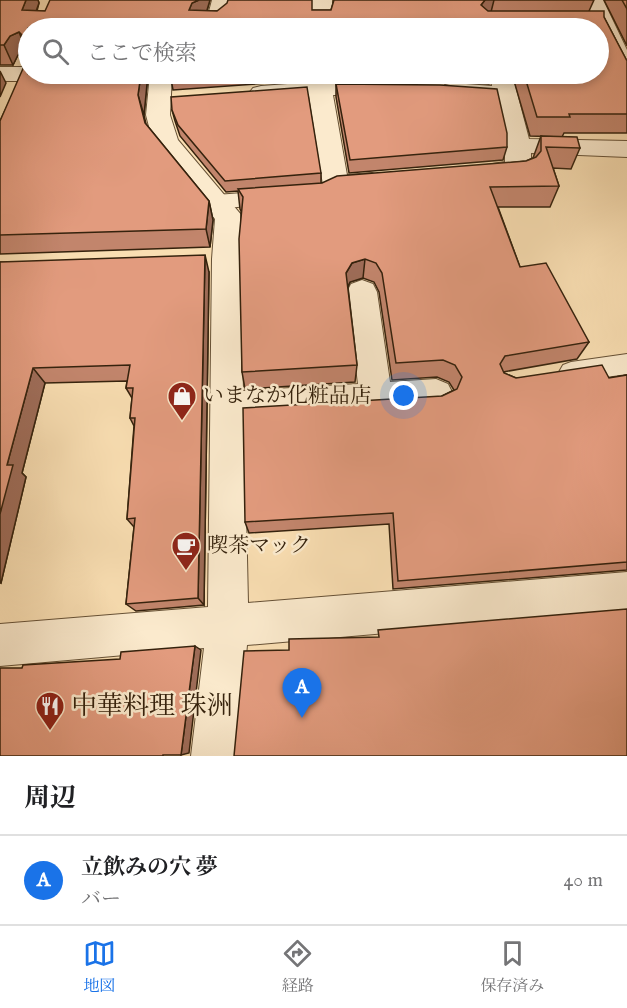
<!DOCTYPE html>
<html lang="ja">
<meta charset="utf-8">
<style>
body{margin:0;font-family:"IM FELL English","Noto Serif JP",serif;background:#f6f6f6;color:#202124}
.you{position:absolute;left:404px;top:396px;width:21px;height:21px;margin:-15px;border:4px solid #fff;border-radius:50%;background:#1a73e8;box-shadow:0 0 0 9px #1a73e833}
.badge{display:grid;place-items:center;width:39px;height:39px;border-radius:50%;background:#1a73e8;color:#fff;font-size:20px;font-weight:700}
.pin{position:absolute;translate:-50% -50px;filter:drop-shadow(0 2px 3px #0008)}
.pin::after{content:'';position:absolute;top:32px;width:21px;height:18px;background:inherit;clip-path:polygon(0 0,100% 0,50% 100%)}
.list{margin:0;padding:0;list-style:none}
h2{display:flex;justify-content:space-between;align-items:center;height:78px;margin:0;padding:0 24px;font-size:26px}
h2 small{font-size:20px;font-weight:400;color:#757577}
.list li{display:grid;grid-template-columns:39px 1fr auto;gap:18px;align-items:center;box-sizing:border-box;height:90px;padding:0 24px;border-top:2px solid #e0e0e0}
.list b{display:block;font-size:22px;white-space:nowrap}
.list p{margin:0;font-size:20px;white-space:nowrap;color:#757577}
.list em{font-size:20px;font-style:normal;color:#757577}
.icon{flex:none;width:33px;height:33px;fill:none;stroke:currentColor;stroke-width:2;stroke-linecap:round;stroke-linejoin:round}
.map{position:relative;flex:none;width:627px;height:756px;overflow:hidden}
.search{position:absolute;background:#fff;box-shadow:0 3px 9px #0003;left:18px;right:18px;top:18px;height:66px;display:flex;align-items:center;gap:15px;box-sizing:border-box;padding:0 21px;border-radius:33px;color:#757577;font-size:22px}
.sheet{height:168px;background:#fff}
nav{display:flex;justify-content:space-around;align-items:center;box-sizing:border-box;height:84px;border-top:2px solid #e0e0e0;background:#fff;font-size:16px;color:#757577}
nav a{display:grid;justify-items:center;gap:3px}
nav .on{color:#1a73e8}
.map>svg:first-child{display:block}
</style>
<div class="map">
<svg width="627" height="756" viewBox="0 0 627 756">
<rect width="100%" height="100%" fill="#f9deb2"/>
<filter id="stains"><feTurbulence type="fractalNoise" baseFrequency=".00333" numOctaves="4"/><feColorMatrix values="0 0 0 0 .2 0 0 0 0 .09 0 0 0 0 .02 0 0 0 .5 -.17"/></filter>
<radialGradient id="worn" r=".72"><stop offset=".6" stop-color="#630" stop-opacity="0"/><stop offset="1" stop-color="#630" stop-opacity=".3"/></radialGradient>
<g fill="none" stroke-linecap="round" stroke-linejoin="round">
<g stroke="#665136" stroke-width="2">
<path id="service" d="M 312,74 L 328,74 L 328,89 L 326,93 L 314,93 L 312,89 Z
M 271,191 L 278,193 L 281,198 L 278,203 L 216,209 L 209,207 L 206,202 L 209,197 L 216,195 Z
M 627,354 L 627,374 L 571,382 L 563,379 L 559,372 L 563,365 L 571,362 Z"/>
</g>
<g stroke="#665136" stroke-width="2">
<path id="minor" d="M 212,0 L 232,0 L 227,22 L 220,28 L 194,28 L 197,24 L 207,19 Z
M 312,0 L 332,0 L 332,14 L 329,18 L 322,20 L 315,18 L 312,14 Z
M 583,0 L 603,0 L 627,50 L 627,81 L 619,79 L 616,74 L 598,35 L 598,28 L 596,28 Z
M 0,67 L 28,67 L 28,74 L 76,74 L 73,79 L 65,81 L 0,81 Z
M 150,74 L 172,74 L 170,115 L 178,140 L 243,217 L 240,259 L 243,391 L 358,384 L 347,292 L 351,284 L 362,280 L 373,284 L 377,292 L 390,382 L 436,379 L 448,384 L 453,394 L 448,404 L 436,409 L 244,421 L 248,603 L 627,572 L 627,612 L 247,645 L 237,756 L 191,756 L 204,648 L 0,666 L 0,624 L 208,607 L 212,259 L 215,219 L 153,142 L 146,115 Z
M 490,74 L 512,74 L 529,139 L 627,141 L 627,157 L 531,153 L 531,170 L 527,176 L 483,182 L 474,179 L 470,173 L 474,167 L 505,162 L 505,146 L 495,100 L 445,95 L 441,90 L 445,85 L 453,83 L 492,86 Z
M 341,80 L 389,83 L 393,88 L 389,93 L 381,95 L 333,95 L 347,175 L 372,173 L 381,176 L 385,182 L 381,188 L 336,194 L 327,191 L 323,185 L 309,96 L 261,100 L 253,98 L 249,93 L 253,88 L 261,86 Z"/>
</g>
<use href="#service" fill="#fbeacd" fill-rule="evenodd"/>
<use href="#minor" fill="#fbeacd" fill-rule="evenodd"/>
</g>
<path fill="#c2856c" stroke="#35220d" stroke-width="1.5" d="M 0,0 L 38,0 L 39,3 L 37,11 L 45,11 L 210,0 L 207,11 L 331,10 L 334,0 L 594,0 L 589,11 L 604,17 L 627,61 L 627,133 L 564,133 L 562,137 L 530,136 L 512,74 L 598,74 L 598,28 L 28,28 L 28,74 L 148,74 L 144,115 L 146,124 L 209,201 L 213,220 L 210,247 L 0,254 L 0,121 L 27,64 L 22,53 L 18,55 L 13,65 L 0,65 Z
M 604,0 L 627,0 L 627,46 Z
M 170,74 L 312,74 L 310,80 L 173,90 Z
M 329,74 L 492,74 L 489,84 L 438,80 L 330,79 Z
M 336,84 L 507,147 L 503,160 L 349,173 L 336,97 Z
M 172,110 L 321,173 L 321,183 L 526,161 L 533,158 L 541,136 L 580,148 L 571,169 L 553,168 L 559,186 L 550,207 L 498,207 L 520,267 L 589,342 L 577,359 L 503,372 L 504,373 L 516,378 L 609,378 L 627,375 L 627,570 L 393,589 L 389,524 L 249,533 L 245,522 L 442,396 L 454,390 L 449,382 L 437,377 L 392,380 L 379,292 L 374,282 L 363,278 L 350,282 L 348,287 L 357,365 L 355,382 L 245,389 L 242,372 L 241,211 L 240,209 L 238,191 L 226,192 L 180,136 L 175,121 Z
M 0,262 L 209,272 L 204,605 L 136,611 L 126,604 L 134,527 L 127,519 L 134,426 L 130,418 L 132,398 L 126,388 L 127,381 L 45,383 L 22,473 L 26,477 L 1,583 L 0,583 Z"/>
<path fill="#9e6c58" stroke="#35220d" stroke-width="1.5" d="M 26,0 L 38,0 L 39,3 L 30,28 L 22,10 Z
M 199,0 L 210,0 L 205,17 L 189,10 L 192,3 Z
M 485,0 L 494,0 L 490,16 L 481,5 Z
M 19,32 L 27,52 L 22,52 L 22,53 L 18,55 L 13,65 L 4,45 L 10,36 Z
M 0,71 L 6,83 L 0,97 Z
M 141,74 L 148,74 L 144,115 L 138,95 Z
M 209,201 L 213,220 L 210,247 L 206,229 Z
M 205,255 L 209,272 L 204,605 L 198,598 Z
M 365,259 L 363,278 L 350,282 L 345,292 L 346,273 L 352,263 Z
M 33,368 L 45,383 L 22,473 L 26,477 L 1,583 L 0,582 L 0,514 L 7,465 Z
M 195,646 L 201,650 L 189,753 L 181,755 Z"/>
<path fill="#e29b7e" stroke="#35220d" stroke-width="1.5" d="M 0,0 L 26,0 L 22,10 L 45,11 L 50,0 L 199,0 L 192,3 L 189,10 L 217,11 L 227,3 L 228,0 L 312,0 L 312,10 L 331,10 L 334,0 L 485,0 L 481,5 L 488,11 L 604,11 L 604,17 L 627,61 L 627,114 L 569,114 L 570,117 L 537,117 L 524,74 L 598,74 L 598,28 L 28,28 L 28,52 L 22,52 L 22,35 L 19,32 L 10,36 L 4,45 L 0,45 Z
M 622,0 L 627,0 L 627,9 Z
M 25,64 L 28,64 L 28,74 L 141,74 L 138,95 L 145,123 L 209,201 L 206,229 L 0,235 L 0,121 Z
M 336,84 L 440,85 L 497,89 L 507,133 L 507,147 L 350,160 Z
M 307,87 L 321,173 L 225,181 L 178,125 L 172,110 L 171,97 Z
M 541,136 L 577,137 L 580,148 L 546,147 L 559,186 L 490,187 L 520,267 L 546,263 L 589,342 L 505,356 L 500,364 L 504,373 L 516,378 L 602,365 L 609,378 L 627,375 L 627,562 L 398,581 L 393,513 L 245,522 L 243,408 L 442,396 L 457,389 L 462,377 L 455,365 L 443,360 L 396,363 L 382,273 L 376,263 L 365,259 L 352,263 L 346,273 L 357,365 L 242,372 L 239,239 L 243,197 L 238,189 L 322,183 L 337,176 L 526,161 L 536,157 L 541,151 Z
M 205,255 L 198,598 L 126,604 L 135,518 L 127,519 L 135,418 L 130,418 L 133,388 L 126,388 L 130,365 L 33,368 L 7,465 L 13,465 L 0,514 L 0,262 Z
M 627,609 L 627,756 L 234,756 L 244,651 L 289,650 L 289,639 L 379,637 L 378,630 Z
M 195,646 L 181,755 L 163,755 L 163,756 L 0,756 L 0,668 L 22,668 L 23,665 L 120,659 L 121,652 Z"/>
<defs>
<g id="shop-pin" transform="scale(1.5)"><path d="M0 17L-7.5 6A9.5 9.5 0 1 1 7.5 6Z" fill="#8f2418" stroke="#fbeacd"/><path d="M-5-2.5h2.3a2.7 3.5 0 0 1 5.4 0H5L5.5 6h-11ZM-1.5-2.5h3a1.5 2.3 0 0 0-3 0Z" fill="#fff"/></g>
<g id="cafe-pin" transform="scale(1.5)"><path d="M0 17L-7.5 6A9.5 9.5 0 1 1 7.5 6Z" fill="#8f2418" stroke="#fbeacd"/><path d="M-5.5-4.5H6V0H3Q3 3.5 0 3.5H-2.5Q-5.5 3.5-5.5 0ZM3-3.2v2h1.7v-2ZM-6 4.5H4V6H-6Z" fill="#fff"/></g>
<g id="restaurant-pin" transform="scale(1.5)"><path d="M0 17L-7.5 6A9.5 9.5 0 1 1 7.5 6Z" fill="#8f2418" stroke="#fbeacd"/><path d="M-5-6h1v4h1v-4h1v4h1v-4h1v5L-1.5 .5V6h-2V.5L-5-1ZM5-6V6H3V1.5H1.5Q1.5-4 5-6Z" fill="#fff"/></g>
</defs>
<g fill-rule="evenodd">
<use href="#shop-pin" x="182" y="396"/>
<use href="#cafe-pin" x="186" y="546"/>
<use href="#restaurant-pin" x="50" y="706"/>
</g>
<g text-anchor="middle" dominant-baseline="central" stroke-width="5" stroke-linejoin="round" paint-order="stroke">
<g font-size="21" fill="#35220d" stroke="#fbeacd" text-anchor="start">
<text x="203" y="396">いまなか化粧品店</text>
<text x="207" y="546">喫茶マック</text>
</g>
<g font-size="26" fill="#35220d" stroke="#fbeacd" text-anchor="start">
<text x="71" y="706">中華料理 珠洲</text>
</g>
</g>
<rect width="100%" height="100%" filter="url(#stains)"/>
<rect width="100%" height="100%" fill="url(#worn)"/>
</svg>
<div class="you"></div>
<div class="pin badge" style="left:302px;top:718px">A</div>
<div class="search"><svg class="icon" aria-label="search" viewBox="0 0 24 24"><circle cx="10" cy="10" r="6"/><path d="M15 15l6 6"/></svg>ここで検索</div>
</div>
<section class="sheet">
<h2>周辺<small></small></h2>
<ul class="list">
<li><span class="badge">A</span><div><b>立飲みの穴 夢</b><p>バー</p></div><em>40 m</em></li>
</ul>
</section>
<nav>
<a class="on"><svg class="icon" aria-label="map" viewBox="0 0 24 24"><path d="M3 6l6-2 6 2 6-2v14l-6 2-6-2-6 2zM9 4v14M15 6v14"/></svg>地図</a>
<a><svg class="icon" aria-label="directions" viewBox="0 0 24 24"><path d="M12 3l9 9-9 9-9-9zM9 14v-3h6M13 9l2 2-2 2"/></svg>経路</a>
<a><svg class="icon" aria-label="saved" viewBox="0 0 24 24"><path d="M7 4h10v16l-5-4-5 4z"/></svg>保存済み</a>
</nav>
